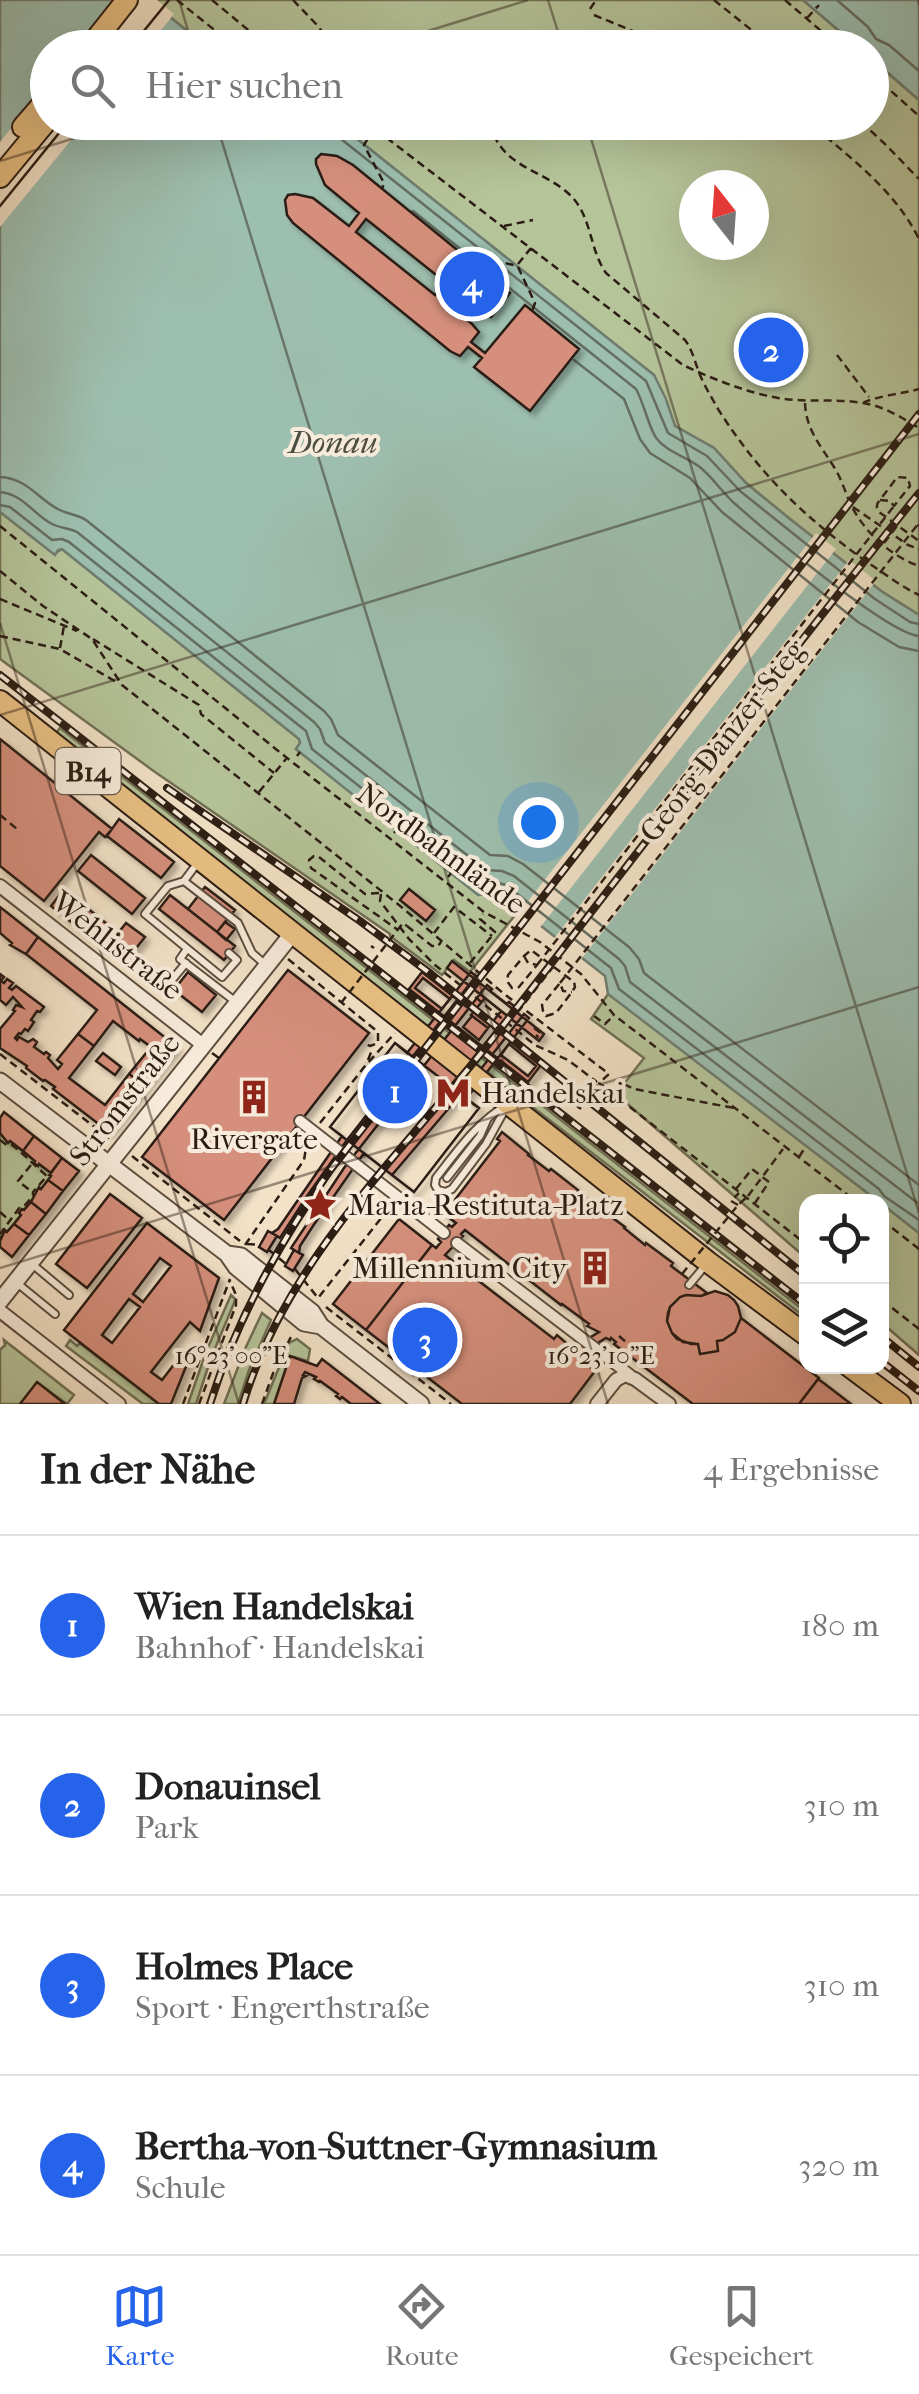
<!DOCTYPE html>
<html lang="de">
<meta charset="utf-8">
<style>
body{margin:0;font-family:"IM FELL French Canon",serif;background:#f6f6f6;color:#222}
.controls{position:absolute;right:30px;bottom:30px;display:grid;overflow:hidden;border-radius:20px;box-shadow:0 10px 40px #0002}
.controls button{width:90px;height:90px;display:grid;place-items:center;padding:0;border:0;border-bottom:2px solid #e0e0e0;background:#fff;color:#222;font:50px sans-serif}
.compass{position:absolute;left:679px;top:170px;width:90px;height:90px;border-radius:50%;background:#fff;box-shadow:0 10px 40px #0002;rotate:343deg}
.you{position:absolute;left:538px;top:822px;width:35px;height:35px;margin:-25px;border:8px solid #fff;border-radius:50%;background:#1a73e8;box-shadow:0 0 0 15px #1a73e833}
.badge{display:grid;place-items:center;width:65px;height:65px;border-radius:50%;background:#2563eb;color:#fff;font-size:32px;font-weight:700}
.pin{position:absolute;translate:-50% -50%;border:5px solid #fff;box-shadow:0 2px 10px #0006}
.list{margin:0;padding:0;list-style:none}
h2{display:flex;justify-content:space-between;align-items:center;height:130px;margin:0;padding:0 40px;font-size:42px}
h2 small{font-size:32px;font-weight:400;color:#767676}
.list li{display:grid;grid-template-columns:65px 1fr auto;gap:30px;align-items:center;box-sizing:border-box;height:180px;padding:0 40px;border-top:2px solid #e0e0e0}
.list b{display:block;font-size:38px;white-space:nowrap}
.list p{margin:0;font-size:32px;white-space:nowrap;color:#767676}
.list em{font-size:32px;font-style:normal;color:#767676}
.icon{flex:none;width:55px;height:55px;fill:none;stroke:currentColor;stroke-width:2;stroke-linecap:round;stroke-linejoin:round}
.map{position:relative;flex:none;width:919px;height:1404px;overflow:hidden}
.search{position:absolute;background:#fff;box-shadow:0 10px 40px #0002;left:30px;right:30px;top:30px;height:110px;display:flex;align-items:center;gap:25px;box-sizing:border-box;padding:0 35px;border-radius:55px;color:#767676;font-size:38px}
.sheet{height:850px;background:#fff}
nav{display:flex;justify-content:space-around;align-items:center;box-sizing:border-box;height:140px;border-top:2px solid #e0e0e0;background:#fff;font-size:28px;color:#767676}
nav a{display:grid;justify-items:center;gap:5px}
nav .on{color:#2563eb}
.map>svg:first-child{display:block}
</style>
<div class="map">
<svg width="919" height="1404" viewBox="0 0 919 1404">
<defs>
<filter id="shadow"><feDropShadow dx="4.5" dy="4.5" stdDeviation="2.5" flood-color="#0004"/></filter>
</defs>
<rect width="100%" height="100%" fill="#f3e2c8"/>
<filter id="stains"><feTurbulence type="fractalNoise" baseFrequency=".002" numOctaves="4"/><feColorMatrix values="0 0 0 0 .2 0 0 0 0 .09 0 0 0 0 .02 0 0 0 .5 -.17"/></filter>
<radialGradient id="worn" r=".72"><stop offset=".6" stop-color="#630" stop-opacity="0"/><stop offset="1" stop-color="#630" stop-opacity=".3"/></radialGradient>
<path fill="#b6c49a" stroke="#707056" stroke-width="2.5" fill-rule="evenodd" d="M 149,0 L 803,0 L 858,47 L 207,47 Z
M 872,59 L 919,100 L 919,615 L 881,591 L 785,515 L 746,483 L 714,448 L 675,426 L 654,375 L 337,123 L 872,122 ZM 694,185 L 754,185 L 754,245 L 694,245 Z
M 0,512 L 54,554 L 62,549 L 299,739 L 300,743 L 296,749 L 477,892 L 499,893 L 519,910 L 470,972 L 454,960 L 442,975 L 390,936 L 390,934 L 155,772 L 0,659 Z
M 60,728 L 806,1312 L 806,1318 L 395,1001 L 56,733 Z
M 608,994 L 632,1011 L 878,1201 L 806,1202 L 806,1258 L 616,1094 L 644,1058 L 591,1019 Z
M 0,1133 L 8,1143 L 10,1141 L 35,1161 L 34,1163 L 37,1165 L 39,1164 L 51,1173 L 51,1176 L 41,1189 L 39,1188 L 36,1192 L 37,1193 L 24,1210 L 22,1209 L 19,1213 L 21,1215 L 7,1232 L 5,1231 L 0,1241 Z
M 882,1204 L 919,1233 L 919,1355 L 882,1323 Z
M 231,1295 L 235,1299 L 234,1303 L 211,1358 L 196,1404 L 188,1404 L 206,1352 Z
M 262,1313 L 271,1320 L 249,1370 L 238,1404 L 224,1404 L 245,1349 Z
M 297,1339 L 310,1349 L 308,1361 L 290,1356 L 274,1404 L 264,1404 L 289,1343 Z
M 4,1340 L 74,1395 L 67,1404 L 37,1383 L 20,1404 L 0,1404 L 0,1350 L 5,1345 Z
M 70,1340 L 77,1346 L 80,1343 L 159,1404 L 143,1404 L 66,1346 Z"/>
<path fill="#9dbfb0" stroke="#6f7e71" stroke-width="2.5" d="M 0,0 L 149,0 L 207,47 L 48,48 L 48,122 L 337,123 L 654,375 L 666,399 L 675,426 L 714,448 L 746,483 L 785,515 L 881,591 L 919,615 L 919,1233 L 882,1204 L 882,1202 L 878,1201 L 608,994 L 605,976 L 499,893 L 478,895 L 296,749 L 300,743 L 299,739 L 62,549 L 58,550 L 55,555 L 0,512 Z
M 803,0 L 919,0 L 919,100 L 872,59 L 872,48 L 858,47 Z"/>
<path fill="#f3e2c8" d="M 116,0 L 157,0 L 174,14 L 147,48 L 78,47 Z
M 47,84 L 48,122 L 85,123 L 0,227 L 0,142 Z
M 816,533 L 836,549 L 538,930 L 518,914 Z
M 849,560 L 876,581 L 579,962 L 552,941 Z"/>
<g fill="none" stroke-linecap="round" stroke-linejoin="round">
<path stroke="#646e62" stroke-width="2.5" d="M 837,0 L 868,27 L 876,39 L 889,45 L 919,71
M 332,122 L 332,129 L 336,135 L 646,381 L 668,433 L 707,456 L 740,491 L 875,599 L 910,622 L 919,624
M 413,211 L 636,389 C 644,403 649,429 657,439 C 668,453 688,457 701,468 C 713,478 722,492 733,502 C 762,528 888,634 919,636
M 574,360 L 624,399 L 640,439 L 650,453 L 690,478 L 722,512 L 858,622 L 899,647 L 919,651
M 0,477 C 25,478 36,496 56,508 C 65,514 77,514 86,520 L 324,711 L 331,719 L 338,735 L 490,855 L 508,856 L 523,864 L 629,947 L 639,959 L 644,973 L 919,1185
M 0,492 C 23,494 33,514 52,524 C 60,528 69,528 77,532 L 314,722 L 320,729 L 325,743 L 486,870 L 502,871 L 514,876 L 619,959 L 625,966 L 630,982 L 919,1204
M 0,505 L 10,507 L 52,540 L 62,539 L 69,542 L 306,731 L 312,749 L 482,883 L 499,883 L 506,885 L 611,968 L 619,989 L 879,1189 L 884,1196 L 919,1220"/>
</g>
<path fill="#d58f7c" stroke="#2b1d13" stroke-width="2.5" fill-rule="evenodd" filter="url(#shadow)" d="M 321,154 L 337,156 L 353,165 L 510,293 L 491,317 L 452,288 L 442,301 L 471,323 L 479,332 L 471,342 L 485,353 L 525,305 L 579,349 L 530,411 L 474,367 L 482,358 L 468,347 L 460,356 L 450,351 L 293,223 L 287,215 L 285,200 L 288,195 L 295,194 L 313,198 L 349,226 L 359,213 L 325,185 L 316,164 L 316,159 ZM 366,219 L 445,282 L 435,295 L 356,232 Z
M 0,739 L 112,829 L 105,837 L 99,832 L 44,901 L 0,866 Z
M 119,819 L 174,862 L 161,878 L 107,836 Z
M 91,855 L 145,898 L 132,914 L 78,871 Z
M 205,887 L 235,910 L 217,932 L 188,909 Z
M 64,889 L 118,933 L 105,949 L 51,906 Z
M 409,889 L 435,910 L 426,921 L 400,900 Z
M 170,895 L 235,946 L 224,960 L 159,909 Z
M 0,907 L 38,937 L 26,954 L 10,945 L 12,943 L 0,933 Z
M 225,922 L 235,929 L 226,940 L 217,932 Z
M 126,923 L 145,937 L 129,957 L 111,942 Z
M 38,937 L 177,1047 L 146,1086 L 129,1074 L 151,1047 L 140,1039 L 139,1041 L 113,1021 L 94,1046 L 78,1034 L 97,1010 L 26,954 Z
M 452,961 L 544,1034 L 539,1041 L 447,968 Z
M 288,970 L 369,1033 L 224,1220 L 142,1157 Z
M 188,972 L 216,995 L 202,1012 L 174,990 Z
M 422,972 L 541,1065 L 528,1082 L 409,989 Z
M 471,972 L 476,976 L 347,1140 L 307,1196 L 280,1238 L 272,1233 L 278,1229 L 342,1136 L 330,1127 L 395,1043 L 407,1053 Z
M 0,974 L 4,977 L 1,981 L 4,983 L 7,979 L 13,983 L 9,988 L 12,990 L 16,986 L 44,1007 L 40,1012 L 37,1011 L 31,1020 L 34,1022 L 28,1031 L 25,1029 L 21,1034 L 19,1033 L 15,1038 L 17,1040 L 19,1037 L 28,1042 L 33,1039 L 37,1042 L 34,1047 L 44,1054 L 46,1052 L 50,1055 L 48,1058 L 58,1069 L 62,1064 L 57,1060 L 78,1034 L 94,1046 L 69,1078 L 105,1105 L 129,1074 L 146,1086 L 109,1132 L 53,1089 L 55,1087 L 45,1080 L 43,1081 L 26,1068 L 27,1066 L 0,1048 L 0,1029 L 15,1011 L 13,1010 L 16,1005 L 22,1007 L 13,997 L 6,1005 L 0,1000 Z
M 423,978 L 450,999 L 442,1009 L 415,988 Z
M 487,985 L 492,989 L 490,991 L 507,1004 L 509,1002 L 515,1007 L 383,1168 L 364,1153 L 313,1226 L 300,1246 L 299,1253 L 291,1248 L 344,1168 ZM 485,998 L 501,1011 L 488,1028 L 471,1015 Z
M 524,1014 L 529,1018 L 466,1099 L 479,1108 L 414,1192 L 392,1175 L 466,1088 Z
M 472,1016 L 488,1028 L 479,1040 L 463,1027 Z
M 395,1043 L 479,1108 L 414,1192 L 330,1127 Z
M 509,1044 L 536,1066 L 528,1076 L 501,1055 Z
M 103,1053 L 121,1067 L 115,1075 L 96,1061 Z
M 4,1112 L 34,1136 L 23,1151 L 10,1141 L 8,1143 L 0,1133 L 0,1118 Z
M 502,1132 L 529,1154 L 528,1155 L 549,1171 L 551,1169 L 578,1190 L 577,1192 L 625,1227 L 624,1228 L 645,1245 L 646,1243 L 673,1263 L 671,1266 L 707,1293 L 701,1296 L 686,1295 L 680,1297 L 670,1307 L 667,1321 L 672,1333 L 677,1339 L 691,1344 L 698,1344 L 700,1354 L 718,1351 L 717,1341 L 723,1340 L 735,1332 L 741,1318 L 819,1378 L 799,1404 L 693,1404 L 614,1344 L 616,1342 L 611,1338 L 610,1340 L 606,1338 L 580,1354 L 578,1358 L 595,1371 L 570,1404 L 462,1404 L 366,1330 L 432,1245 L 436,1248 L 441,1242 L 438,1239 L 449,1225 L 452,1227 L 456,1223 L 444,1214 L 500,1141 L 497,1139 ZM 465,1230 L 561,1305 L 562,1304 L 589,1324 L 587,1326 L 599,1332 L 572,1348 L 557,1335 L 554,1339 L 445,1255 L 463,1236 L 461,1234 Z
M 34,1136 L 62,1158 L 51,1173 L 39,1164 L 38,1166 L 34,1163 L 35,1161 L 23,1151 Z
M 62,1158 L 79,1171 L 63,1191 L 48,1180 L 51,1176 L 49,1175 Z
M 48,1180 L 63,1191 L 46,1214 L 31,1202 L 39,1187 L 41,1189 Z
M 110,1194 L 142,1218 L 87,1288 L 56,1264 Z
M 31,1202 L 46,1214 L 29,1235 L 14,1224 L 21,1215 L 19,1213 L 22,1209 L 24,1210 Z
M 399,1219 L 432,1245 L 366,1330 L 333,1304 Z
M 147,1223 L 219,1278 L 200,1331 L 190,1322 L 151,1372 L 162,1380 L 182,1354 L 189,1359 L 171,1404 L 159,1404 L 64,1330 ZM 160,1258 L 171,1266 L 143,1302 L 133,1294 ZM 129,1299 L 140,1307 L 112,1343 L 102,1335 Z
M 14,1224 L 29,1235 L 12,1257 L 0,1247 L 0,1241 L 5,1230 L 7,1232 Z
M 268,1231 L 277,1236 L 267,1252 L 259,1247 Z
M 294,1250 L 303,1255 L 293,1271 L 285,1266 Z
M 715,1291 L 728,1295 L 734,1300 L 738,1306 L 741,1318 L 735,1332 L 723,1340 L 717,1341 L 718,1351 L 700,1354 L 698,1344 L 683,1342 L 672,1333 L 667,1321 L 668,1313 L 670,1307 L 680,1297 L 686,1295 L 701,1296 Z
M 290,1356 L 317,1366 L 322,1359 L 380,1404 L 351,1404 L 342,1397 L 340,1399 L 336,1396 L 338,1394 L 320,1381 L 319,1382 L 314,1379 L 316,1377 L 305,1372 L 303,1375 L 306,1376 L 302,1378 L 294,1404 L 274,1404 Z
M 818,1379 L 825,1384 L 851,1404 L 799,1404 Z
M 37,1382 L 65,1404 L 20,1404 Z"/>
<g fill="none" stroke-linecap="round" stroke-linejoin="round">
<g stroke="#5d4e40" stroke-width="10">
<path id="service" d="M 199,861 L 184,881 L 238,923 L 252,953 L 267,966
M 184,881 L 168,886 L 145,914 L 222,977 L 237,960 L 229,953
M 187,949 L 180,959 L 236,1002
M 166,987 L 186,963
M 508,1104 L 486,1144 L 452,1189 L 446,1192 L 438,1190 L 435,1185 L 436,1178 C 458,1150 477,1122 508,1104 Z
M 447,1178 L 480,1136 L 487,1120
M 32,1264 L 69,1295
M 17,1283 L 55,1314
M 689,1285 L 704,1267"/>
</g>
<g stroke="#5d4e40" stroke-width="14">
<path id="pedestrian" d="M 300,1121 L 444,1233
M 457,1243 L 630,1375"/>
</g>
<g stroke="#5d4e40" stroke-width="16">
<path id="minor" d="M 0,886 L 203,1045
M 0,1311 L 119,1404
M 597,1404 L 616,1380 L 625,1375 L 635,1379 L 669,1404"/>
</g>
<g stroke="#5d4e40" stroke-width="19">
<path id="tertiary" d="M 0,1081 L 227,1254 L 236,1267 L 304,1323 L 321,1326
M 227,1254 L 241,1256 L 312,1312 L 321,1326 L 421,1404
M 0,1301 L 292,934"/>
</g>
<g stroke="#2b1d13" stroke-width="24">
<path id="primary" d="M 89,48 L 127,0
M 23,127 L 48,98
M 0,177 L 48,119
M 0,701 L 708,1262 L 806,1335
M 849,1366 L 900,1404"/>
</g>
<path stroke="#2b1d13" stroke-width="2.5" stroke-dasharray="8 5" stroke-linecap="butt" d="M 177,0 L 237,48
M 212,0 L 270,48
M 293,0 L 318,26 L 333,48
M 714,0 L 774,48
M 785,0 L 841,48
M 590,9 L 596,0
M 594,15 L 674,48
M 807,18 L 819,5
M 872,74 L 919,116
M 877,79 L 885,70
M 366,122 L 683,365 C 713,379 745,392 778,398 C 806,403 835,398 863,403 C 883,406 901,417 919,428
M 861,122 L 885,144 L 919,179
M 374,128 L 364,145 L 384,183 L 382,189
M 816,128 C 855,162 895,191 919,239
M 494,135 C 508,168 544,171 569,194 C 592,215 589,249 606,273 L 685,340 C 693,351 695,363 700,375 C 705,387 712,398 718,409 C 760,475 804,517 867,562 C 884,573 900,586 919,595
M 504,226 L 533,220
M 472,261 L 474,255 L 517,266
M 518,264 L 531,248
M 518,267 L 535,303 L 532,311
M 837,355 L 869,397
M 805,403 C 806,430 821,446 834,467 C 841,478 845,491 850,503 C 864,532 889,555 919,566
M 863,403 C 873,397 905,393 919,389
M 880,500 L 890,501 L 894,506 L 910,486 L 908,478 L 897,477 L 895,480 L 880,500 C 876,504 876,507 879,512 L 919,541
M 853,507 L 908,545 L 919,549
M 917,525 L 919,526
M 0,526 L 287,758 L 484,912 L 540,942 L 581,974 L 614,1015 L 857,1202
M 884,543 L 897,526
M 0,571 L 43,606 L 92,639 L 122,685 L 399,905 L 503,993 L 609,1074 L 599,1083 L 806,1244
M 0,599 L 77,631
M 0,636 L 60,649 L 118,683
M 93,639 L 199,705 L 201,714 L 274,773
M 60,648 L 64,626
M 297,756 L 300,752
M 259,792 L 286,759
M 0,815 L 17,829
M 394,833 L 397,829
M 448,877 L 452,872
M 379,893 L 365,894 L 319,857 L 314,856 L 309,860 L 311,868 L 398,930
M 381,894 L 380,901 L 409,939 L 435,965 L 535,1045 L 568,1060 L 597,1082
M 407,926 L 432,946 L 438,946 L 441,942
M 434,933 L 454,907 L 492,936
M 371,946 L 374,948
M 524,956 L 528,963 L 537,965 L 519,987 L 512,988 L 507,981 L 508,975 L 524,956 L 531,950 L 574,982 L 575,987 L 572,992 L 556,1013 L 546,1016 L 543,1011 L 542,1005 L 560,983 L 563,991 L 572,992
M 288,959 L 378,1032 L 378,1043 L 370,1046 L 366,1044
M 470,963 L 495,932 L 480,919 L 483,914
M 517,1013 L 553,967
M 594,1016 L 605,1024 L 614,1015
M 534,1028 L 541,1033 L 538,1037 L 536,1035
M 212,1053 L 219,1058
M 0,1054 L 110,1139
M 368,1060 L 372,1050
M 624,1084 L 634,1089 L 734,1108
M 577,1106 L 581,1109
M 320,1123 L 365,1066 L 395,1033
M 0,1140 L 8,1146 L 12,1145 C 25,1155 35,1166 47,1176 L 33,1192 L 33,1196 L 25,1205 L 20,1207 L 0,1234
M 132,1156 L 240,1241
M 799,1157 L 806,1146
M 31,1165 L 18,1181 L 31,1191
M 736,1189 L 752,1169 L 769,1182 L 755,1203
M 748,1196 L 783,1149
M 738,1205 L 731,1201 L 739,1193
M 0,1212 L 9,1220
M 882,1220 L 919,1249
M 0,1236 L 0,1237
M 247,1244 L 260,1245
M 245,1245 L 304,1160 L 307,1142
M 269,1250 L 286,1264
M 295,1269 L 318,1298 L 390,1207
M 882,1300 L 919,1329
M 326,1307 L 451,1404
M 619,1336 L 626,1342
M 183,1404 L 230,1279
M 199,1404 L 236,1305 L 236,1295 L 230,1281
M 262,1404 L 275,1368 L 293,1333"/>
<use href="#service" stroke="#f7ecdb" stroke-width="6"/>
<use href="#pedestrian" stroke="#f7ecdb" stroke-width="10"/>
<use href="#minor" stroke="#f7ecdb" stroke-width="12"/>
<use href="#tertiary" stroke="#f7ecdb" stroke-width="15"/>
<use href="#primary" stroke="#eac184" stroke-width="20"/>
<path stroke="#2b1d13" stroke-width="2.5" d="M 130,48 L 169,0
M 0,206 L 68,122"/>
<g stroke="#2b1d13" stroke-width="8">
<path id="rail" d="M 0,675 L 806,1305
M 167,788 L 360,921 L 431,974 L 806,1276
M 882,1337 L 919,1367
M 882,1362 L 919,1391
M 210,1404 C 237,1318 280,1242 331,1169 L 919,414
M 243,1404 C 287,1258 402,1154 494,1037 C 636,856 774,672 919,493"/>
</g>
<use href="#rail" stroke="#f7ecdb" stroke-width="4" stroke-dasharray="11" stroke-linecap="butt"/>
<path stroke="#2b1d13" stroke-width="2.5" stroke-dasharray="8 5" stroke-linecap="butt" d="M 537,965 L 894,506
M 560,983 L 918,524
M 341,1003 L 403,923 L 407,926
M 682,1274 L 738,1205 L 748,1196"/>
</g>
<path fill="none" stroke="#2b1d13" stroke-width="2.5" stroke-opacity="0.45" d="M 179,0 L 193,48M 548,0 L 563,48M 918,0 L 919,5M 373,48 L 528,0M 216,122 L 608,1404M 586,122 L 919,1213M 0,161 L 127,122M 0,623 L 239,1404M 0,715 L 919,434M 0,1268 L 919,987"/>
<defs>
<g id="metro-bare" transform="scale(2.7)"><path d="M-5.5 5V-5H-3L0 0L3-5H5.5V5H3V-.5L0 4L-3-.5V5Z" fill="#8f2418" stroke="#f7ecdb" stroke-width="2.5" paint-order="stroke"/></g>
<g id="building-bare" transform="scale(2.7)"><path d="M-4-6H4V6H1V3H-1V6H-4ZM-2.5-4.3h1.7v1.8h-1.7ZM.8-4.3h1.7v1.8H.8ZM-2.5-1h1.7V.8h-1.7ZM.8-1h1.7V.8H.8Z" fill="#8f2418" stroke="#f7ecdb" stroke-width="2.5" paint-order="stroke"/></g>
<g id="sight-bare" transform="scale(2.7)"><path d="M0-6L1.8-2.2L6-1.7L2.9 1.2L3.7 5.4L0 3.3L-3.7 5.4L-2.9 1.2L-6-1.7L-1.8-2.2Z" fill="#8f2418" stroke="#f7ecdb" stroke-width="2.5" paint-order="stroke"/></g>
</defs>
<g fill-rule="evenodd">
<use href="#metro-bare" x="453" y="1093"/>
<use href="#building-bare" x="254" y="1097"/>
<use href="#sight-bare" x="320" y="1205"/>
<use href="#building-bare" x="595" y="1268"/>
</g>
<g text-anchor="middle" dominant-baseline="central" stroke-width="8" stroke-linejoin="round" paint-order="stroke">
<rect fill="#f7ecdb" stroke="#685b4f" stroke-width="2.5" x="55.5" y="748" width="65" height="46" rx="8"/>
<g font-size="28" font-weight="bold" fill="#2b1d13">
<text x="88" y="771">B14</text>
</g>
<g font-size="30" fill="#2b1d13" stroke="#f7ecdb">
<text transform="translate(723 741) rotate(-52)">Georg-Danzer-Steg</text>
<text transform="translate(441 849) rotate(36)">Nordbahnlände</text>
<text transform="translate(117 946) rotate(38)">Wehlistraße</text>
<text transform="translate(125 1100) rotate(-52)">Stromstraße</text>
</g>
<g font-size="30" fill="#2b1d13" stroke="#f7ecdb" text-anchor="start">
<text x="481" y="1093">Handelskai</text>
<text x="254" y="1139" text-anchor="middle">Rivergate</text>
<text x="348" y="1205">Maria-Restituta-Platz</text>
<text x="567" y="1268" text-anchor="end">Millennium City</text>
</g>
<g font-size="32" font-style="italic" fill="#4d4e42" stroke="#f7ecdb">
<text x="333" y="442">Donau</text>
</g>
</g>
<g font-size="25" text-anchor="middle" fill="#2b1d13" stroke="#f7ecdb" stroke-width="8" stroke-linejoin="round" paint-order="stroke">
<text x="231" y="1364">16°23'00"E</text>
<text x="601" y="1364">16°23'10"E</text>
</g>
<rect width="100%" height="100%" filter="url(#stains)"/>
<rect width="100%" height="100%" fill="url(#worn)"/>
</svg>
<div class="controls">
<button><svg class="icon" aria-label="locate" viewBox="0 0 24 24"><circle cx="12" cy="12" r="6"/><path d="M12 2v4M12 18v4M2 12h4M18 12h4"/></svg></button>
<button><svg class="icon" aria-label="layers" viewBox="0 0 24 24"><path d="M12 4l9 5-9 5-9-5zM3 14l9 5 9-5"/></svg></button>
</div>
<svg class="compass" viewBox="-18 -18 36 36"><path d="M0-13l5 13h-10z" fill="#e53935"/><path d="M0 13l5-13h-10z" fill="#767676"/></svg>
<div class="you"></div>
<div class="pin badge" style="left:395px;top:1091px">1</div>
<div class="pin badge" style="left:771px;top:350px">2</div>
<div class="pin badge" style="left:425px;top:1340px">3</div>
<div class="pin badge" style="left:472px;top:284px">4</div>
<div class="search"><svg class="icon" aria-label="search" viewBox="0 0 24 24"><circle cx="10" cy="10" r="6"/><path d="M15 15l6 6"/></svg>Hier suchen</div>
</div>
<section class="sheet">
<h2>In der Nähe<small>4 Ergebnisse</small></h2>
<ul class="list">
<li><span class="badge">1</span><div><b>Wien Handelskai</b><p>Bahnhof · Handelskai</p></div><em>180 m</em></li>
<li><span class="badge">2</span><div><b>Donauinsel</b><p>Park</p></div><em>310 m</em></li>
<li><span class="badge">3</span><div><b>Holmes Place</b><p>Sport · Engerthstraße</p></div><em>310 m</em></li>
<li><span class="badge">4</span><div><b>Bertha-von-Suttner-Gymnasium</b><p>Schule</p></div><em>320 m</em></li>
</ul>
</section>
<nav>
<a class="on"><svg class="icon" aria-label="map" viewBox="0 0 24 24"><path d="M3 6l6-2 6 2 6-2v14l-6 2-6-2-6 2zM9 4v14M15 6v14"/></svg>Karte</a>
<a><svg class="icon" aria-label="directions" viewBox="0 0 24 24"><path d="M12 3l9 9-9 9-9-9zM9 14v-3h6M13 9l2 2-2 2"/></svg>Route</a>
<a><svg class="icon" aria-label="saved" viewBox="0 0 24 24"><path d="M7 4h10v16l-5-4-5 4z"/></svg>Gespeichert</a>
</nav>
